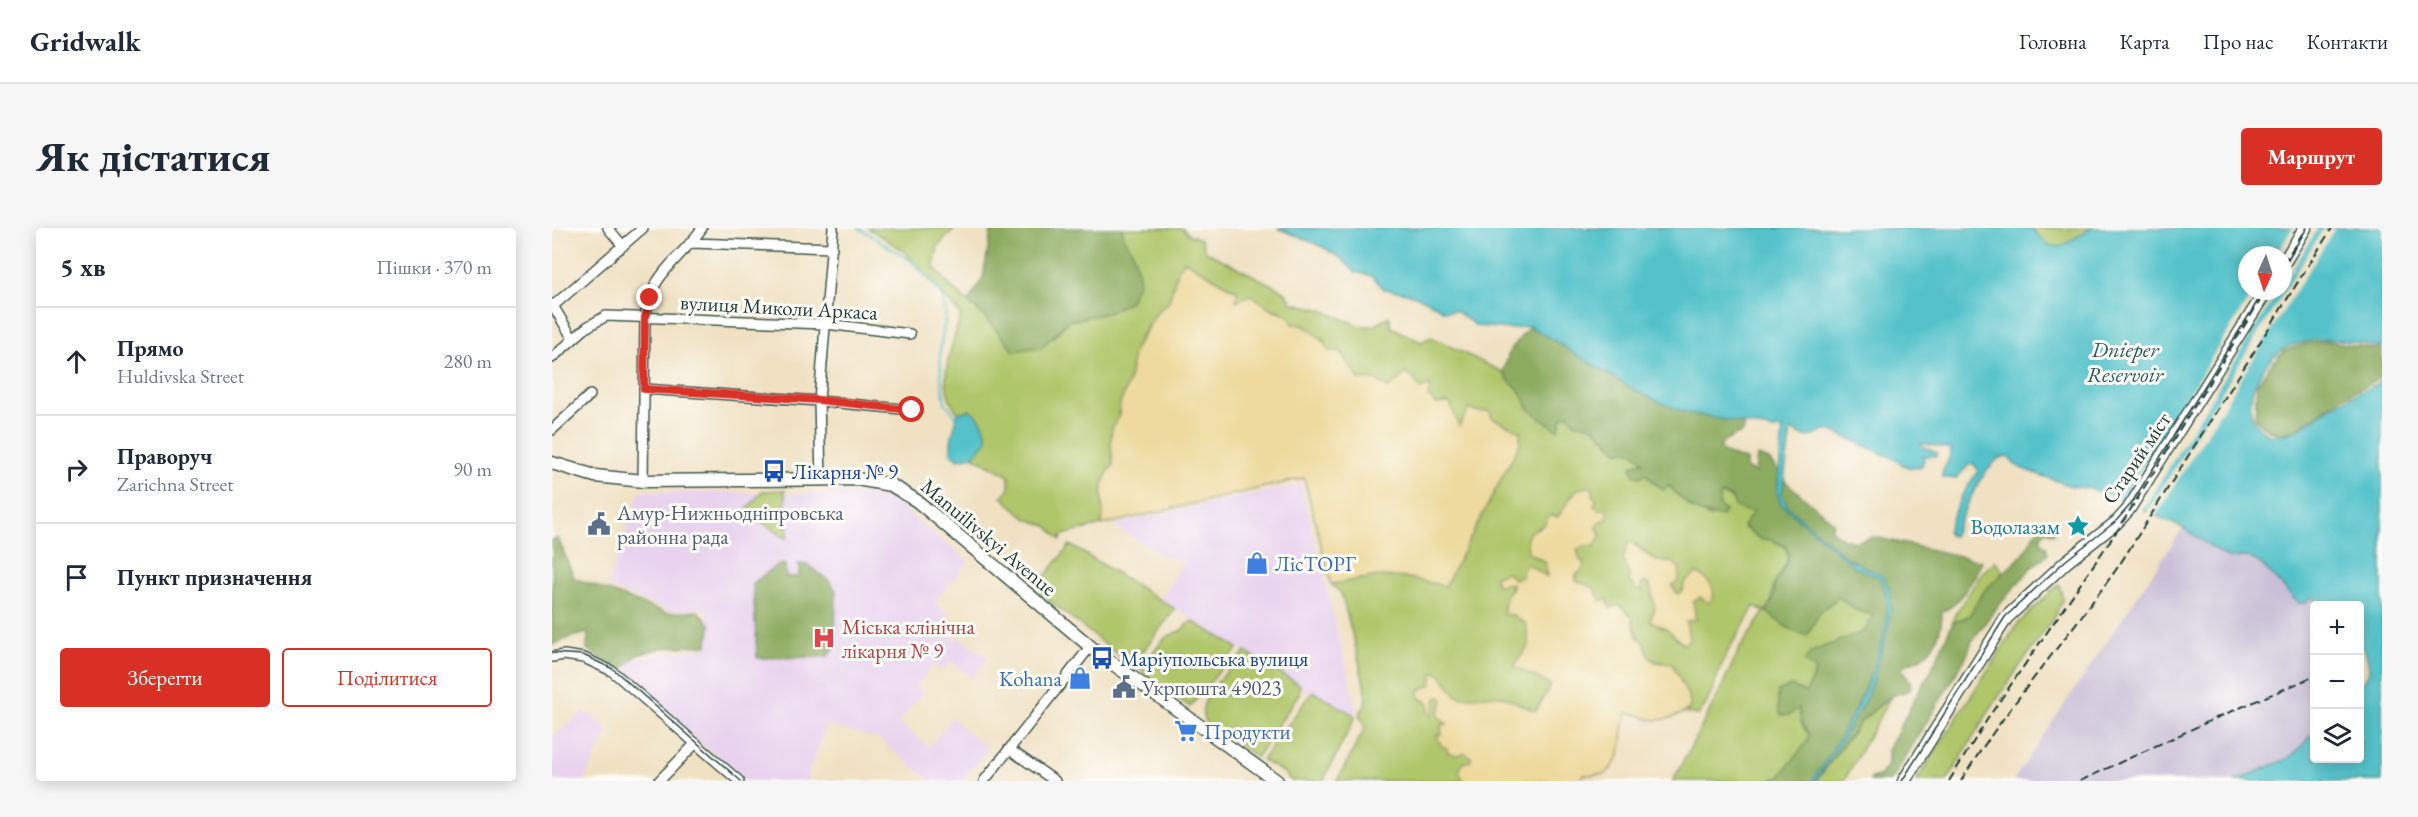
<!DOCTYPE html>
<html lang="uk">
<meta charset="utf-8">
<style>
body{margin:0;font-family:"EB Garamond",serif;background:#f6f6f7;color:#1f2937}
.controls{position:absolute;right:18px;bottom:18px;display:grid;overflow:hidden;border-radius:6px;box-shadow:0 3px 15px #0003}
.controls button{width:54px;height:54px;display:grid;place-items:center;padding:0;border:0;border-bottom:2px solid #e0e1e3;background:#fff;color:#1f2937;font:30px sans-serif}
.compass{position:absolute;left:1686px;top:18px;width:54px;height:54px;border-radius:50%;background:#fff;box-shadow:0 3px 15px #0003;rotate:183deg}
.stop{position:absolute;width:18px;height:18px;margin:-14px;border:4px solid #d93025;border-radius:50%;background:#fff}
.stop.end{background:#d93025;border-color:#fff;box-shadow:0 2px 6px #0008}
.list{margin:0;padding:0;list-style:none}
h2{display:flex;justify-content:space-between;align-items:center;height:78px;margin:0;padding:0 24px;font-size:26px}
h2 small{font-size:20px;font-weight:400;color:#747a83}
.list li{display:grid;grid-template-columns:39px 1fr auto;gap:18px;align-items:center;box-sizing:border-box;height:108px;padding:0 24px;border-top:2px solid #e0e1e3}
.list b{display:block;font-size:22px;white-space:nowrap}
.list p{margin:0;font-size:20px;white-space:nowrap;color:#747a83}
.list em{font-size:20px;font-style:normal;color:#747a83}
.actions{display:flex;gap:12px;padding:18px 24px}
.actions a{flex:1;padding:14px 0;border:2px solid #d93025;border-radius:6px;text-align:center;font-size:21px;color:#d93025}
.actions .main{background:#d93025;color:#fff}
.icon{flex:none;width:33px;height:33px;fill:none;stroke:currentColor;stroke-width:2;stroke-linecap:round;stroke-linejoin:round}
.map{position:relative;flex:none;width:1830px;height:553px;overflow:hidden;border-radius:6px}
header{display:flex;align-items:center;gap:36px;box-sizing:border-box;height:84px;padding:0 30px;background:#fff;border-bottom:2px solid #e0e1e3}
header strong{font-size:28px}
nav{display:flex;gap:33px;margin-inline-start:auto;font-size:21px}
.intro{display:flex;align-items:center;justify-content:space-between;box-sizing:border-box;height:144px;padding:0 36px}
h1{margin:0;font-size:42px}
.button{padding:15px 27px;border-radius:6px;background:#d93025;color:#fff;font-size:21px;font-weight:700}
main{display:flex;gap:36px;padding:0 36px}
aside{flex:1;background:#fff;border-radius:6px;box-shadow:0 3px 15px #0003}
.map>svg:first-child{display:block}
</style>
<header>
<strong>Gridwalk</strong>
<nav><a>Головна</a><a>Карта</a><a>Про нас</a><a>Контакти</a></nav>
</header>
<div class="intro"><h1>Як дістатися</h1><a class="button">Маршрут</a></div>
<main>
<aside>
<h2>5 хв<small>Пішки · 370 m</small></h2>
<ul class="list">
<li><svg class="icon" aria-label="ahead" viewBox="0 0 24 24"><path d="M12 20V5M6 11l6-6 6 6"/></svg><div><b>Прямо</b><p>Huldivska Street</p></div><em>280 m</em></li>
<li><svg class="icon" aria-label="right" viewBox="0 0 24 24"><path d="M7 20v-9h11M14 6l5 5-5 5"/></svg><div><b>Праворуч</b><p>Zarichna Street</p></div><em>90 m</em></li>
<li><svg class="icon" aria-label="arrive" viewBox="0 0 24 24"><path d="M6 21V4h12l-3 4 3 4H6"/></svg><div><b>Пункт призначення</b></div></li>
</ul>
<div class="actions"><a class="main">Зберегти</a><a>Поділитися</a></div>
</aside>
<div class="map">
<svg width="1830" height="553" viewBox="0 0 1830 553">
<rect width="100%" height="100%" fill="#fdfcf7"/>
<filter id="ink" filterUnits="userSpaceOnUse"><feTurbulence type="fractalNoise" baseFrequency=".0167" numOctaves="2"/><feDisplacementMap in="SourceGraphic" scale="12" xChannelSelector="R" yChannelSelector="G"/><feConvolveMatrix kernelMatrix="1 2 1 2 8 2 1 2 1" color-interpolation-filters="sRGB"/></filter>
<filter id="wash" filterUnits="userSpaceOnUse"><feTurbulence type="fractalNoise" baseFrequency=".008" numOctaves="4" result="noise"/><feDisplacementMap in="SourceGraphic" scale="24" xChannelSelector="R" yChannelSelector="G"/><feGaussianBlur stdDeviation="1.35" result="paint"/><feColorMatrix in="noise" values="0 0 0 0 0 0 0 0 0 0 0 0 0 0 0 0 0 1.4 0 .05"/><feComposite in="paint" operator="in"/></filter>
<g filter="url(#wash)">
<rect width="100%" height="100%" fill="#f0e1c3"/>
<path fill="#e8d2ee" d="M 749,256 L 805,483 L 802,487 L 761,463 L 751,464 L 748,457 L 609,372 L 631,334 L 620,327 L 617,331 L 560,297 Z
M 88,263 L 313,266 L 337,270 L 417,333 L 383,374 L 398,387 L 388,400 L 402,411 L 408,410 L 436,430 L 420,450 L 398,433 L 390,443 L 381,437 L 364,459 L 371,465 L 346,495 L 377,519 L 400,490 L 436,521 L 410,553 L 379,553 L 327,511 L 275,497 L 256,545 L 256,553 L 193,553 L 98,472 L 69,445 L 82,431 L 156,419 L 154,380 L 117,383 L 55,359 Z
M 32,483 L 57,501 L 32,553 L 0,553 L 0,509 Z"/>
<path fill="#c9bfd7" d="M 1631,300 L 1676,330 L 1696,329 L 1708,335 L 1753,375 L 1757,370 L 1762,369 L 1772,377 L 1762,377 L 1762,504 L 1744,524 L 1735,531 L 1683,553 L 1461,553 Z"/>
<path fill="#b0c66a" stroke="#68824f" stroke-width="1.5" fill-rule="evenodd" d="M 316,0 L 403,0 L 386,18 L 382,39 L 398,58 L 432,88 L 462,123 L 502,109 L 516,93 L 525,92 L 581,25 L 571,8 L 570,0 L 630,0 L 636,6 L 649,11 L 653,23 L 732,63 L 741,75 L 767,81 L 808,98 L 822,98 L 837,88 L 839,99 L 869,114 L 879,109 L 951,144 L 958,154 L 966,160 L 978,182 L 1006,201 L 1010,189 L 1016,186 L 1021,191 L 1041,198 L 1066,223 C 1077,222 1085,224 1091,234 L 1085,237 L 1104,257 L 1118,258 C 1129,272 1141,282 1158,289 L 1173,283 L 1168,279 L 1167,271 L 1170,266 L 1203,283 L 1191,299 L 1208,311 L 1219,312 L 1233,318 C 1240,335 1228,342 1222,357 C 1218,368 1223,371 1214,383 C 1224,391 1242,406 1255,407 L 1267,386 L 1286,369 L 1295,375 L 1322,387 L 1313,403 L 1259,424 L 1255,436 L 1264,441 L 1254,465 L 1239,458 L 1252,501 L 1257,506 L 1255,514 L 1227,550 L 1216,553 L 1121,553 L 1165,469 L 1188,420 L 1213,383 L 1202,378 C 1194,395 1183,410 1174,427 C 1164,447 1161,470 1146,487 L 1134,485 L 1138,479 L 1137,470 L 1120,436 C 1114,435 1106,435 1101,432 C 1089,425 1085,402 1080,391 C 1078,385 1072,381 1067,377 L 1058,381 L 1024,353 L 1028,333 L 1025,321 L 1035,317 L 1043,318 L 1048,307 L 1045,299 C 1054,279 1035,274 1020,268 L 1006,289 L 998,288 L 992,297 L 984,300 L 982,329 L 993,333 L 995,350 L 974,337 L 969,349 L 962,351 L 958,349 L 955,354 L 960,354 L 951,386 L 961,387 L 974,396 L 977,417 L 999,457 L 983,483 L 950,468 L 913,470 L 904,468 L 895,454 L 882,444 L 879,457 L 870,472 L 877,475 L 877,486 L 879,488 L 883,470 L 889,469 L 891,472 L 886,488 L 896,496 L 889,497 L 890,507 L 885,507 C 893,517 900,526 914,525 L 919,529 L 919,533 L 908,544 L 912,553 L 785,553 L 813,500 L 807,486 L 813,478 L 814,465 L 803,416 L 789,365 L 779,356 L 826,348 L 857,350 L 893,358 L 968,215 L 968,203 L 940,190 L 938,183 L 927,184 L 918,181 L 907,199 L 898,175 L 884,176 L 867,161 L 862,151 L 846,153 L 836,161 L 824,153 L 806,152 L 804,145 L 791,132 L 777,123 L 771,111 L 763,107 L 757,101 L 741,96 L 730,84 L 718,80 L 699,67 L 683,74 L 686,63 L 633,33 L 626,41 L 617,74 L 605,84 L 587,111 L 579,136 L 577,153 L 568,176 L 567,189 L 560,200 L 559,213 L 561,237 C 543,258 554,274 550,297 L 510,307 L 509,312 L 495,298 L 475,291 L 450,269 L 457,261 L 457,248 L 421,228 L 435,212 C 434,198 430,190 418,182 L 406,185 C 382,155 400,120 409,87 L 351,22 ZM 1084,316 L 1104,333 L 1122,335 L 1120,357 L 1125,366 L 1131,363 L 1132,355 L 1145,346 L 1148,369 L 1140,374 L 1143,385 L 1134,393 L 1137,411 L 1131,417 L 1114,400 L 1107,398 L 1100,386 L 1103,380 L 1098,357 L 1092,354 L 1089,356 L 1090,363 L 1077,352 Z
M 1479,0 L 1540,0 L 1508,19 L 1496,17 Z
M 233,262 L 236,310 L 233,310 L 194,283 L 210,263 Z
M 518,317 L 623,381 L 580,438 L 483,361 Z
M 1443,333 L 1450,341 L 1450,347 C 1444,353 1437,358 1432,364 C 1417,380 1428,386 1401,394 L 1402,388 L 1430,345 Z
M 1507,356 L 1511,372 L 1500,392 L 1440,478 L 1395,553 L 1364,553 L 1465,397 Z
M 640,393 L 686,420 L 638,479 L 586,441 L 614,409 L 628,403 Z
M 693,424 L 748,457 L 747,466 L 704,530 C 694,522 684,513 674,506 C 668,503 661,501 657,497 C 634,478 680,440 693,424 Z
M 761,463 L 802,487 L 803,490 L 771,553 L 739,553 L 733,545 L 710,532 Z
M 1339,468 L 1292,553 L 1264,553 L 1309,493 Z"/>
<path fill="#8cab5e" stroke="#567449" stroke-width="1.5" d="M 447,0 L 570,0 L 571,8 L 581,25 L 588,51 L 578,73 L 556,85 L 516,93 L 490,119 L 462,123 L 432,88 L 416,74 L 431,50 L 439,4 Z
M 978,98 L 1081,161 L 1133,184 L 1193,195 L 1191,204 L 1171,214 L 1168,220 L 1172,225 L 1194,232 L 1194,240 L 1203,245 L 1205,228 L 1217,232 L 1235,255 L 1281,294 L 1279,302 L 1292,311 L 1303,314 L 1322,309 L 1430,333 C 1424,348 1405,380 1390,383 C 1390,401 1384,422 1367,431 C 1360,435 1355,434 1349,440 L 1359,454 L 1358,462 L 1339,468 L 1309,493 L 1264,553 L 1216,553 L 1227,550 L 1255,514 L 1257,507 L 1249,494 L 1247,480 L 1237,487 L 1229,487 L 1226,480 L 1226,463 L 1239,458 L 1254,465 L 1264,442 L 1255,436 L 1253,432 L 1259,424 L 1313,403 L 1321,387 L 1305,383 L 1286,369 L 1267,386 L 1255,407 C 1242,406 1224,392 1214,383 L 1221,373 L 1223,355 L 1234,337 L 1237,326 L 1233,318 L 1219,312 L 1208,311 L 1191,298 L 1202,283 L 1193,283 L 1183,279 L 1180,269 L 1170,266 L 1167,271 L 1168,279 L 1173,283 L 1170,288 C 1147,289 1131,275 1118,258 L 1111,262 L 1095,247 L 1087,249 L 1082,246 L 1079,238 L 1091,234 C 1085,224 1077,222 1066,223 C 1051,212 1045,191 1024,197 L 1016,186 L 1010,189 L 1006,202 L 978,182 L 966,160 L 958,154 L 951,144 L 958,122 Z
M 1774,113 L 1830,122 L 1830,148 C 1817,158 1803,162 1789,170 C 1763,185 1728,228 1703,189 L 1705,156 L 1721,134 L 1732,123 L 1753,116 Z
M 1493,293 L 1505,299 L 1501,306 L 1494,303 L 1489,309 L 1489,315 L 1494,318 L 1496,326 L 1479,340 L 1441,384 L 1420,413 L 1414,429 L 1339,553 L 1318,553 L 1320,550 L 1327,548 L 1336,537 L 1336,522 L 1370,457 L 1378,445 L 1401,394 C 1425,387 1418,383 1430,366 C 1439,354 1459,340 1470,327 C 1480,315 1480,305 1493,293 Z
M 6,310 L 22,350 L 114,385 L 146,383 L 159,397 L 155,417 L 109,420 L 85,427 L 68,443 L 35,421 L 36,405 L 19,409 L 0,417 L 0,312 Z
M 233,336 L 234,349 L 247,349 L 247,336 L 256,337 L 277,353 L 284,363 L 283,419 L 275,429 L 205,430 L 201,355 L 224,338 Z"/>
<path fill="#eeda9e" stroke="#868c69" stroke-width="1.5" d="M 633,33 L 686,64 L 684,73 L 699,67 L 718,80 L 737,88 L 741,96 C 756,96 770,110 777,123 L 789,123 C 792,135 803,141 807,152 L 824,152 L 836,160 L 846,153 L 853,145 L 862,151 L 868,161 L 879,157 L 876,168 L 884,176 L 898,175 L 907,198 L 917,181 L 927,184 L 938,183 L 940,190 L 968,203 L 968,215 L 893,358 L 857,350 L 826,348 L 779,356 L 752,250 L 550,297 C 554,274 543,259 561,237 L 559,213 L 560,200 L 567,189 L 568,176 L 577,153 L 581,124 L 605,84 L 617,74 L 626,41 Z
M 1033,259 L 1041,260 L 1041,268 L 1044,271 L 1042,278 L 1047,282 L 1053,280 L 1056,287 L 1054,292 L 1048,293 L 1045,299 L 1048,307 L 1043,318 L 1035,317 L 1025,321 L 1028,333 L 1033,335 L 1029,343 L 1024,347 L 1024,353 L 1042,360 L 1049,373 L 1055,371 L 1058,380 L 1067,377 L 1080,389 L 1085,409 L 1092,414 L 1098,430 L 1103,434 L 1120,436 L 1137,470 L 1138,479 C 1131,488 1109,494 1097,491 C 1088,489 1085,484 1075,485 C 1065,514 1077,521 1054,546 L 1031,547 L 1028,553 L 912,553 L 907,544 L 911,535 L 919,533 L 919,529 L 913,525 L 904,527 L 895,524 L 895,520 L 889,518 L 885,507 L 890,506 L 889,497 L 895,496 L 886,488 L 891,472 L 889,469 L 884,470 L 880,489 L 877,486 L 877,475 L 867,469 L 867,462 L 879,457 L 882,444 L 888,446 L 905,468 C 919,472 933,466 948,468 C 960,470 972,480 984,483 L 999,457 L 962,438 L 977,417 L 974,396 L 961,387 L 951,386 L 955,365 L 960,361 L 960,355 L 945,357 L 942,349 L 955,344 L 961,351 L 969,349 L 973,337 L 977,337 L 995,349 L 993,333 L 976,325 L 975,310 L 978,304 L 992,297 L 998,287 L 1006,289 L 1024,262 Z
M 1077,313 L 1104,333 L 1122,335 L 1128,341 L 1126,353 L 1120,357 L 1125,366 L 1131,363 L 1132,355 L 1145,345 C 1157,352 1168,362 1157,375 L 1148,369 L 1141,374 L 1144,391 L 1134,393 L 1137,411 L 1132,417 L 1114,400 L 1098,393 L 1103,380 L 1098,357 L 1092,354 L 1089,356 L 1090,364 L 1083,360 L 1077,352 L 1077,346 L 1071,331 Z"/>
<path fill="#55c2ca" stroke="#3a807f" stroke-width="1.5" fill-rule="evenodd" d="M 725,0 L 1479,0 L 1496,17 L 1508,19 L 1540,0 L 1830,0 L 1830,120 C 1806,114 1781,109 1757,113 C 1749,115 1737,117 1730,122 C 1711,135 1689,171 1703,194 C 1706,200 1711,203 1716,207 C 1744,210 1760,191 1782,177 C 1796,169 1810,163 1825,156 L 1830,151 L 1830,553 L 1683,553 L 1735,531 L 1744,524 L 1762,504 L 1762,530 L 1808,530 L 1808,457 L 1816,447 L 1817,439 L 1814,425 L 1808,414 L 1808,377 L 1772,377 L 1760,369 L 1753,375 L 1746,375 L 1708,335 L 1696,329 L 1676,330 L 1631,300 L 1561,268 L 1539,261 L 1519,258 L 1471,241 L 1462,236 L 1457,229 L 1447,230 C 1424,250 1414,281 1401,308 L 1397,307 L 1395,303 L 1409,269 L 1426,243 L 1422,236 L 1418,236 L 1403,251 L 1390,249 C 1389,240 1400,231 1399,221 L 1369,215 L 1371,219 L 1385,225 L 1384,228 L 1371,228 L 1372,232 L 1369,239 C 1356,242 1351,237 1341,230 L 1280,203 L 1272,202 C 1258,212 1254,210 1239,202 L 1230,267 L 1236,279 L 1297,331 L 1331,348 C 1335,354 1339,366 1339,373 C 1341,392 1321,458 1311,475 C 1296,502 1281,528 1263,553 L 1260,553 C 1289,512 1357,398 1328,350 L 1303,339 L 1229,276 L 1225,264 L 1231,201 L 1222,202 L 1133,184 L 1114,177 L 1081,161 L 978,98 L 957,101 L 924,98 L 904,83 L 892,83 L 876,73 L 855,65 L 832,61 L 820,48 L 803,44 L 790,31 L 771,19 ZM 1695,27 L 1731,27 L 1731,63 L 1695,63 Z
M 418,182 C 429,190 434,198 435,212 L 421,228 L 406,231 L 399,225 L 399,213 L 406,185 Z"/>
<path fill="#f0e1c3" d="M 1741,0 L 1766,0 L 1731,56 L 1731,27 L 1724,27 Z
M 1772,0 L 1783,0 L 1602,290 L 1594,286 Z
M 1702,63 L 1726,63 L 1589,284 L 1568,275 Z"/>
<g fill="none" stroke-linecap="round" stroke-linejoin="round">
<path stroke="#55c2ca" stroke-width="2" d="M 307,0 L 361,34 L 389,65 L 394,85 L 388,123 L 389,149 L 393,174 L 405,190"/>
</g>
</g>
<g filter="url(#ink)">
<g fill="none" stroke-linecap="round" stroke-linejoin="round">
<g stroke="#3e5649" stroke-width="12">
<path id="minor" d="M 56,0 L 71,18
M 140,15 L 280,20
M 0,76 L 21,111
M 1,78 L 91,0
M 0,130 L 35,99 L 54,88 L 274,96 L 358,106
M 92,161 L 267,173 L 360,182
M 0,202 L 38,167
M 269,251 L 267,173 L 281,0
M 91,253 L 93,89 C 96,77 98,65 105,54 C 117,34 137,20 150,0
M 0,429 L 12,427 L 32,430 L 60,443 L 187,553
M 457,521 L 503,553
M 107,553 L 144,515
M 432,553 L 538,419"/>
</g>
<g stroke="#3e5649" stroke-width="15">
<path id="major" d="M 1731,36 L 1753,0
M 0,235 L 43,248 L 91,253 L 305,251 L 339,257 L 365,273 L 546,425 L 725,553
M 1352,553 L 1454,390 L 1514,334 L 1565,294 L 1576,282 L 1714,63"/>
</g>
<use href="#minor" stroke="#fff" stroke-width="9"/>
<use href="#major" stroke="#fff" stroke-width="12"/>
<path stroke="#1f3d34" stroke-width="1.5" d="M 1731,39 L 1755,0
M 0,425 L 31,427 L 61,441 L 189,553
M 1350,553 L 1453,389 L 1513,333 L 1563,294 L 1579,276 L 1712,63"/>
<path stroke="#1f3d34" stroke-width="2" stroke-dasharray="9 4.5" stroke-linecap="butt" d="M 1731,36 L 1754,0
M 1397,553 L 1438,487 L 1567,300 L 1714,63
M 1409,553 C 1456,477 1516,410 1568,336 L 1780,0
M 1528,553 L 1664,490 L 1758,450"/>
</g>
</g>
<g fill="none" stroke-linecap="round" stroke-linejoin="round" filter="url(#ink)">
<path stroke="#d93025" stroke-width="8" d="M 98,70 L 93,90 L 92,161 L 267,172 L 360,182"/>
</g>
<defs>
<g id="bus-bare" transform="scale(1.8)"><path d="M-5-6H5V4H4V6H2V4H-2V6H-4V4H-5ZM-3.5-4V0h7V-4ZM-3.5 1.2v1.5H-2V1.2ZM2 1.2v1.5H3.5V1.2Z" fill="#1a4fb4" stroke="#fdfcf7" stroke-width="2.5" paint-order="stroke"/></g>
<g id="civic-bare" transform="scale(1.8)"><path d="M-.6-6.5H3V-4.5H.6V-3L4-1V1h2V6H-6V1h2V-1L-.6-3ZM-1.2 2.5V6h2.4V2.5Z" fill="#5c6f8a" stroke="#fdfcf7" stroke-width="2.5" paint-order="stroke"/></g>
<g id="sight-bare" transform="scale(1.8)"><path d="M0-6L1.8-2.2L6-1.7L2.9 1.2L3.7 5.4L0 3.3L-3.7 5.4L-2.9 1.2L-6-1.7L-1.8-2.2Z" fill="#0f9aa8" stroke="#fdfcf7" stroke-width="2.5" paint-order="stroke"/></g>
<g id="shop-bare" transform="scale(1.8)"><path d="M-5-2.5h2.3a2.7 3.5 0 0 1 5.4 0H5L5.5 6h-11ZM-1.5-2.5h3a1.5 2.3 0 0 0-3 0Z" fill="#3f7fe0" stroke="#fdfcf7" stroke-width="2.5" paint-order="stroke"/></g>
<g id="hospital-bare" transform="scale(1.8)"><path d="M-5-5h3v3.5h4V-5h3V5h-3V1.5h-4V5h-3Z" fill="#e0444e" stroke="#fdfcf7" stroke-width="2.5" paint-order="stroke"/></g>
<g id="supermarket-bare" transform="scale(1.8)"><path d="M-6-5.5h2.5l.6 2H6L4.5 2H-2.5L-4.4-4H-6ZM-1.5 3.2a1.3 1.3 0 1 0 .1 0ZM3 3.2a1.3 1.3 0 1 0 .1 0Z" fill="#3f7fe0" stroke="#fdfcf7" stroke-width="2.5" paint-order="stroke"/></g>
</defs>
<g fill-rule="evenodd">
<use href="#bus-bare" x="222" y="243"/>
<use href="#civic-bare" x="47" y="296"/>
<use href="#sight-bare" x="1526" y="298"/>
<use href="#shop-bare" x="705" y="335"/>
<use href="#hospital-bare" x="272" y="410"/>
<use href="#bus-bare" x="550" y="430"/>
<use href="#shop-bare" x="528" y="450"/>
<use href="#civic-bare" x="572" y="459"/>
<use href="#supermarket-bare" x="634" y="503"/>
</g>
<g text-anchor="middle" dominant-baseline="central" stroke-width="6" stroke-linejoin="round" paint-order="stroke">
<g font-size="21" fill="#1f3d34" stroke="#fdfcf7">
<text transform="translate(227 79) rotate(3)">вулиця Миколи Аркаса</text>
<text transform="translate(1584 230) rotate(-56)">Старий міст</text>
<text transform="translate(437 309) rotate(40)">Manuilivskyi Avenue</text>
</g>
<g font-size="21" fill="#164399" stroke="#fdfcf7" text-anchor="start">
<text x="240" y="243">Лікарня № 9</text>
<text x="568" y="430">Маріупольська вулиця</text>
</g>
<g font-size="21" fill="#4e5e75" stroke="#fdfcf7" text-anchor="start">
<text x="65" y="284">Амур-Нижньодніпровська<tspan x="65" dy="24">районна рада</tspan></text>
<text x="590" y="459">Укрпошта 49023</text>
</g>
<g font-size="21" fill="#0d838f" stroke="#fdfcf7" text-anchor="end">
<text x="1508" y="298">Водолазам</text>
</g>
<g font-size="21" fill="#366cbe" stroke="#fdfcf7" text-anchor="start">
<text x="723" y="335">ЛісТОРГ</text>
<text x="510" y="450" text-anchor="end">Kohana</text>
<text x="652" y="503">Продукти</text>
</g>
<g font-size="21" fill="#be3a42" stroke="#fdfcf7" text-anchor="start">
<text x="290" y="398">Міська клінічна<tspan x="290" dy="24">лікарня № 9</tspan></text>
</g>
<g font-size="22" font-style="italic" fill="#2c5e5a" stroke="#fdfcf7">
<text x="1573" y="121">Dnieper<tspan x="1573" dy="25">Reservoir</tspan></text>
</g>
</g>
</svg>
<div class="controls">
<button>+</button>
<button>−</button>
<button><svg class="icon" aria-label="layers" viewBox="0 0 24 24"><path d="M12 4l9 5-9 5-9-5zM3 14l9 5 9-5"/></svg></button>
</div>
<svg class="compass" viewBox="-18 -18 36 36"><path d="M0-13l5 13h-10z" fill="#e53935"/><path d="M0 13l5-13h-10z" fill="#747a83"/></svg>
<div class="stop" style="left:360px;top:182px"></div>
<div class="stop end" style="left:98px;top:70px"></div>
</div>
</main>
